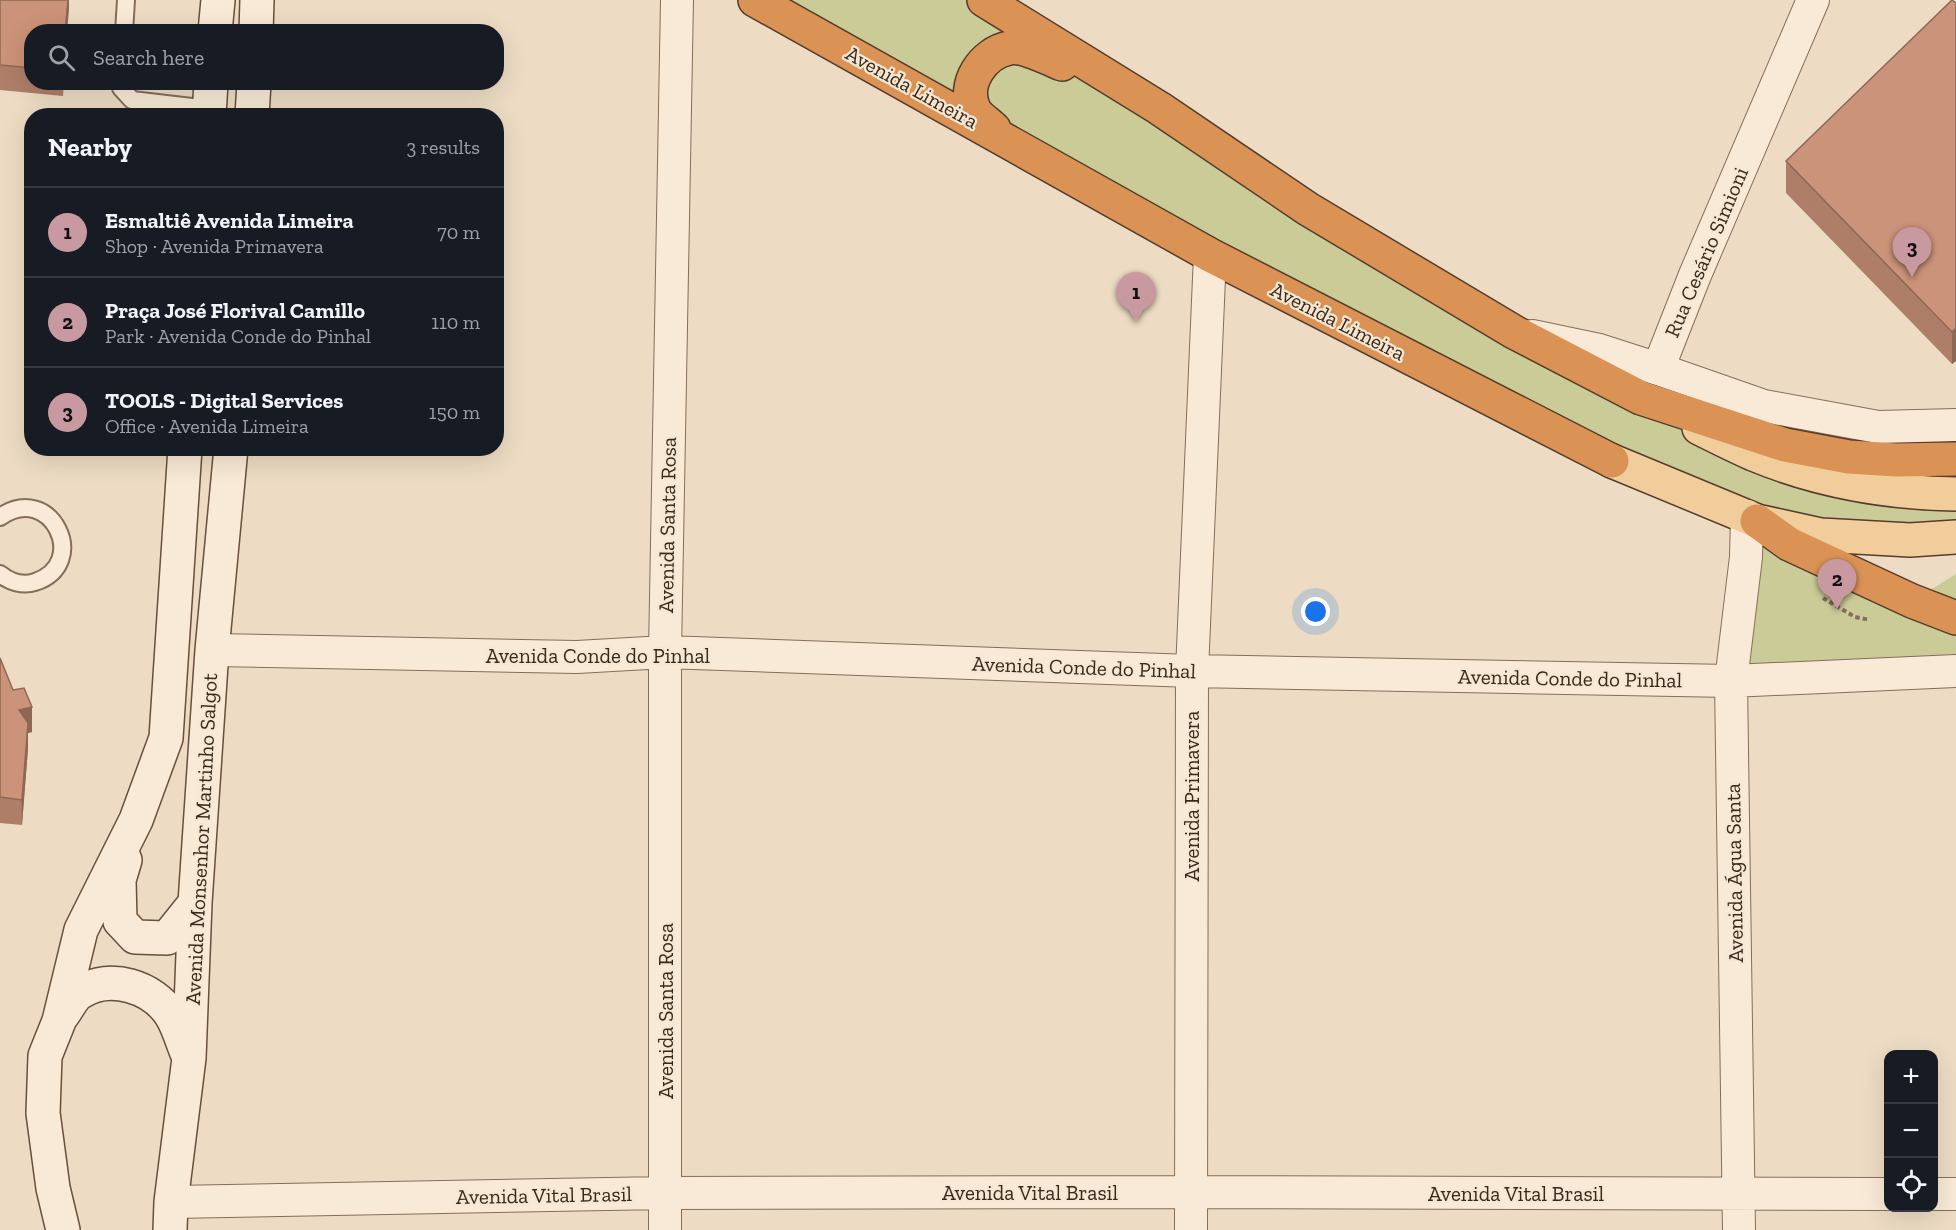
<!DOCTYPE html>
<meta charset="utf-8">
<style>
body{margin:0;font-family:"Zilla Slab",serif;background:#242831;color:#f1f3f6}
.controls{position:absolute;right:18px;bottom:18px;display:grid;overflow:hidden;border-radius:12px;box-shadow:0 6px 24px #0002}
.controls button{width:54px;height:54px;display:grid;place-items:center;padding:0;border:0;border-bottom:2px solid #363941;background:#171b24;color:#f1f3f6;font:30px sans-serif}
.you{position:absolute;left:1316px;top:612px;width:21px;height:21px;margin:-15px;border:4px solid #fff;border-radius:50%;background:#1a73e8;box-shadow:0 0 0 9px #1a73e833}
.badge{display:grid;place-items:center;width:39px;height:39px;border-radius:50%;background:#c899a0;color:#111;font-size:20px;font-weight:700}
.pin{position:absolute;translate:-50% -50px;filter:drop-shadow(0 2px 3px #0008)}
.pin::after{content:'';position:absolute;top:32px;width:21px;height:18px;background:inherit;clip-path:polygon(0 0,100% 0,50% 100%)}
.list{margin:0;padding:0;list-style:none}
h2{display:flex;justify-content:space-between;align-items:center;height:78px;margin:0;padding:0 24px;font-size:26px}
h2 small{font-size:20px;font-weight:400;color:#9ea1a6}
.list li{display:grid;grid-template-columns:39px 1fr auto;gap:18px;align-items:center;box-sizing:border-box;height:90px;padding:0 24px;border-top:2px solid #363941}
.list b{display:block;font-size:22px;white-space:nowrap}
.list p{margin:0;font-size:20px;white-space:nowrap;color:#9ea1a6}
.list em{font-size:20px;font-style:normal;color:#9ea1a6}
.icon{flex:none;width:33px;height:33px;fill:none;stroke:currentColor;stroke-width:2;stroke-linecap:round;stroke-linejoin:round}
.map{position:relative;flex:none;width:1956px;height:1230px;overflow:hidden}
.search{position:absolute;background:#171b24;box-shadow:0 6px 24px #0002;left:24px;top:24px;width:480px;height:66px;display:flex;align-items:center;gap:15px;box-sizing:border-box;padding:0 21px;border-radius:24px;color:#9ea1a6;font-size:22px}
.panel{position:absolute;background:#171b24;box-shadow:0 6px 24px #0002;left:24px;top:108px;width:480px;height:348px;border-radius:24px}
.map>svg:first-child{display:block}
</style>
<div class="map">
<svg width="1956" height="1230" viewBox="0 0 1956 1230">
<rect width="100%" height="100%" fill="#eddcc3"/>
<path fill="#cacb97" d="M 755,0 L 984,0 L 1699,428 L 1956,494 L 1956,537 L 1757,521 Z
M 1756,543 L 1912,601 L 1956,574 L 1956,671 L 1731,681 Z"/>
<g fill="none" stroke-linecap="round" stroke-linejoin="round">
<g stroke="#876d5a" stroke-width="20">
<path id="lane" d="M 124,32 L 126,0
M 121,82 L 121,88 L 132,100 L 209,109
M 0,517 C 51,481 91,564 35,582 C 23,586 10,582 0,574"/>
</g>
<g stroke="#876d5a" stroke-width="34">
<path id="street" d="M 1532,336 L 1599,350 L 1658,369 L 1695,275 L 1813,0
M 1658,369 L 1764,406 L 1878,427 L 1956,425
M 212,650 L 577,657 L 665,652 L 1192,671 L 1731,681 L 1956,671
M 1934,1194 L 1956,1194
M 171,1202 L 664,1193 L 1190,1192 L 1888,1194
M 665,1230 L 665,652 L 677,0
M 1191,1230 L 1192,671 L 1210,255
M 1739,1230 L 1731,681 L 1746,557 L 1747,516"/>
</g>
<g stroke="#694f3d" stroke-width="36">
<path id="secondary" d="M 215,32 L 218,0
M 256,32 L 257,0
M 209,116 L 211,82
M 252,116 L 254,82
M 125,860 L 119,880 L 120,921 L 135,937 L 167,938 L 195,903
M 61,1017 C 67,1010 73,996 81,992 C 110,973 153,987 171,1015 C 178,1026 182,1041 187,1053
M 63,1230 L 53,1188 L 43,1113 L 45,1056 L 59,1021 L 81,930 L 136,820 L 166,738 L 185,448
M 170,1230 L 171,1202 L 189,1058 L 195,903 L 212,650 L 231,448"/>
</g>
<g stroke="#553c2e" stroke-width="36">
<path id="primary" d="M 1699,428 C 1717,437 1735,446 1753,454 C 1818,481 1887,493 1956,494
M 1612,461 L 1757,521 L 1821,535 L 1910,540 L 1956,537"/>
</g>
<g stroke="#553c2e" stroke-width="36">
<path id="highway" d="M 755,0 L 1210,255 L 1612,461
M 984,0 L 1159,108 L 1308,209 L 1514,332 L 1641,398 L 1785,445 L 1849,457 L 1896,460 L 1956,459
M 994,129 C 988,123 977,116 974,109 C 962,84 983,53 1009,48 C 1021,45 1050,59 1062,64
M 1757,521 L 1789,544 L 1912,601 L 1956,618"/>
</g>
<path stroke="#876d5a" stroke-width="4" stroke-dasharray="4.5 3" stroke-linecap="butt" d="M 1823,598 L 1855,617 L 1870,620"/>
<use href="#lane" stroke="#f8ead6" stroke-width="16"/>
<use href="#street" stroke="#f8ead6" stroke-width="32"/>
<use href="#secondary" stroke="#f8ead6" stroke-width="33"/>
<use href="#primary" stroke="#f0cd9b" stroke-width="33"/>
<use href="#highway" stroke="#db9355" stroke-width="33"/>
</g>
<path fill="#af7e68" d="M 0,0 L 69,0 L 69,10 L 32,32 L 32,82 L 64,82 L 63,96 L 0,90 Z
M 1956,3 L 1956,361 L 1952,364 L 1786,193 L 1786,161 Z
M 0,658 L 13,690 L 32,732 L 28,733 L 28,748 L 22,825 L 0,823 Z"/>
<path fill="#8e6755" d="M 68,0 L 69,0 L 69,10 L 67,32 L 65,32 Z
M 1956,328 L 1956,361 L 1952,364 L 1952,332 Z
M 32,707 L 32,732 L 28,733 L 28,748 L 22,825 L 19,710 Z"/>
<path fill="#cb9379" stroke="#8e6755" stroke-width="1.5" d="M 0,0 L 68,0 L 65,32 L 32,32 L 32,68 L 0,65 Z
M 1952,0 L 1956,3 L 1956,328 L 1952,332 L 1786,161 Z
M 0,658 L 13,690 L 24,688 L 32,707 L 19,710 L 28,723 L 22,800 L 0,797 Z"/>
<g text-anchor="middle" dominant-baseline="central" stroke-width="4.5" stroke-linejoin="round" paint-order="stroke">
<g font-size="21" fill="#37281e" stroke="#f5e7d2">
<text transform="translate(912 87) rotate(29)">Avenida Limeira</text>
<text transform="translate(1706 252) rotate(-67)">Rua Cesário Simioni</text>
<text transform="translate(1338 321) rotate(27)">Avenida Limeira</text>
<text transform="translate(667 525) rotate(-89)">Avenida Santa Rosa</text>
<text x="598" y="655">Avenida Conde do Pinhal</text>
<text transform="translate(1084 667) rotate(2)">Avenida Conde do Pinhal</text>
<text transform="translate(1570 678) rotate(1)">Avenida Conde do Pinhal</text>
<text transform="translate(1191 796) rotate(-90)">Avenida Primavera</text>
<text transform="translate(201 839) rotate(-87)">Avenida Monsenhor Martinho Salgot</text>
<text transform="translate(1734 873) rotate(-91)">Avenida Água Santa</text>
<text transform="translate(665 1011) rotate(-90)">Avenida Santa Rosa</text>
<text x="1030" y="1192">Avenida Vital Brasil</text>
<text x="1516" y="1193">Avenida Vital Brasil</text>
<text transform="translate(544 1195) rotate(-1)">Avenida Vital Brasil</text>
</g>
</g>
</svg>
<div class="controls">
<button>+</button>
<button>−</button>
<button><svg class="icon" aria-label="locate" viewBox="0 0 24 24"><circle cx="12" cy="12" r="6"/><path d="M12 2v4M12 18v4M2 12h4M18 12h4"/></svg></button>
</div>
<div class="you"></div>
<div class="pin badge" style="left:1136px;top:322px">1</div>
<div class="pin badge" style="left:1837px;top:609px">2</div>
<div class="pin badge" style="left:1912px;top:277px">3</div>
<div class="search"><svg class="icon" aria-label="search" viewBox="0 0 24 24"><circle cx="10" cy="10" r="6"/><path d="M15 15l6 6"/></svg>Search here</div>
<section class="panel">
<h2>Nearby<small>3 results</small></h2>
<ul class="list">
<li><span class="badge">1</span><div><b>Esmaltiê Avenida Limeira</b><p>Shop · Avenida Primavera</p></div><em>70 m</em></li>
<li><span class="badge">2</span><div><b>Praça José Florival Camillo</b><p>Park · Avenida Conde do Pinhal</p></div><em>110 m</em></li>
<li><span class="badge">3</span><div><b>TOOLS - Digital Services</b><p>Office · Avenida Limeira</p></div><em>150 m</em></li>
</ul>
</section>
</div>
